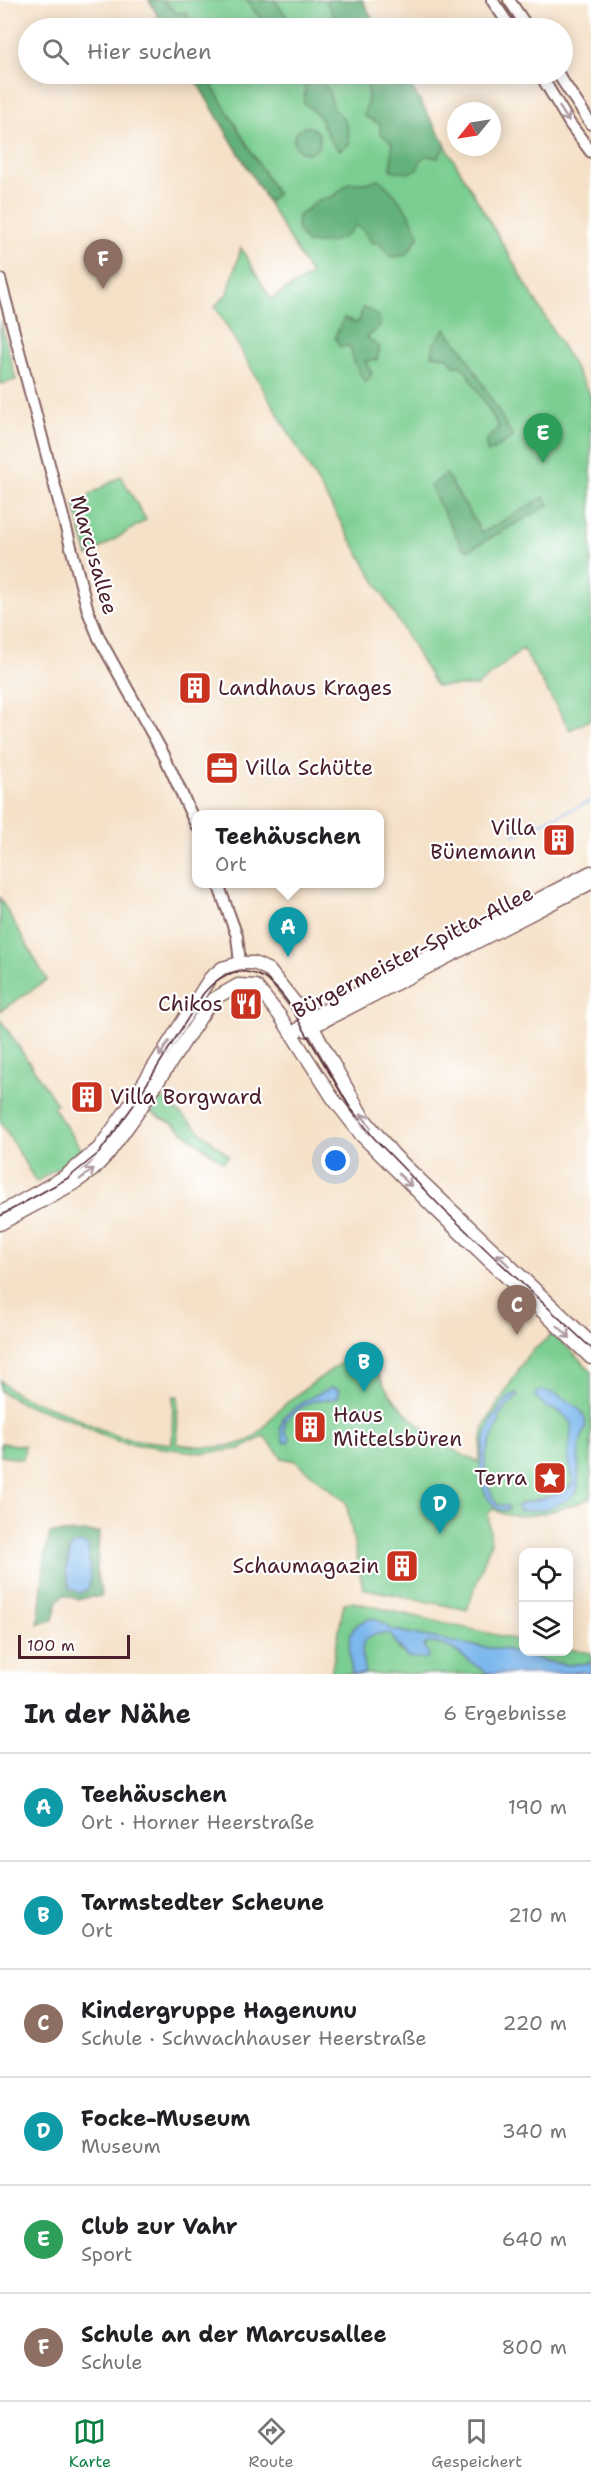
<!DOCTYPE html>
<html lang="de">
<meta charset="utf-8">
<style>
body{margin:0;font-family:"Shantell Sans",sans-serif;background:#f2f2f2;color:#202124}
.controls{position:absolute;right:18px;bottom:18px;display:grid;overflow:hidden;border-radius:12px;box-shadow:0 3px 15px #0003}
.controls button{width:54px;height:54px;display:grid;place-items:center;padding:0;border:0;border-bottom:2px solid #e0e0e0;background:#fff;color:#202124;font:30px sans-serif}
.compass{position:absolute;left:447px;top:102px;width:54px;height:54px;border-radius:50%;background:#fff;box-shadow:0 3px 15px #0003;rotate:240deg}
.scale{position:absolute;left:18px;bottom:15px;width:112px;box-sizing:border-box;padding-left:6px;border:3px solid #4a1f2b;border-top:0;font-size:16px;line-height:21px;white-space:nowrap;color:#4a1f2b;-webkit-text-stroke:4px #fff;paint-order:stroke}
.you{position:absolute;left:336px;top:1161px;width:21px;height:21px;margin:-15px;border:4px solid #fff;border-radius:50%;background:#1a73e8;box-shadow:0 0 0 9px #1a73e833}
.badge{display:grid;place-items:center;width:39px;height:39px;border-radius:50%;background:#0b8043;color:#fff;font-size:20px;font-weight:700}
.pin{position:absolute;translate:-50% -50px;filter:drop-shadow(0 2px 3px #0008)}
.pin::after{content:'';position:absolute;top:32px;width:21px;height:18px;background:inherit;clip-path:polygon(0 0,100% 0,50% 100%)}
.popup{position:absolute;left:192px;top:810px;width:192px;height:78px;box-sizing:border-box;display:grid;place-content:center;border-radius:12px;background:#fff;filter:drop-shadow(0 2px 4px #0005);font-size:20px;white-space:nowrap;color:#757577}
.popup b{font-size:22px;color:#202124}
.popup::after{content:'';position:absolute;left:50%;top:100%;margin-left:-12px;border:12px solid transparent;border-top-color:#fff}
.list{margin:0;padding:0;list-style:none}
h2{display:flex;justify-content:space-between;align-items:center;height:78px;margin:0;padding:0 24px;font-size:26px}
h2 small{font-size:20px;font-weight:400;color:#757577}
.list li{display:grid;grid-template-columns:39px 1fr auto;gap:18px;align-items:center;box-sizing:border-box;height:108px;padding:0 24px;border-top:2px solid #e0e0e0}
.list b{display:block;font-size:22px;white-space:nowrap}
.list p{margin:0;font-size:20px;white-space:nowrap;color:#757577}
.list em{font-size:20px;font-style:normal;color:#757577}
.icon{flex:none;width:33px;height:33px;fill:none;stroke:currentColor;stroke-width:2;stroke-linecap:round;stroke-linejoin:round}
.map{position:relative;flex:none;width:591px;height:1674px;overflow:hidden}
.search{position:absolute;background:#fff;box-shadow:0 3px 15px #0003;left:18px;right:18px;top:18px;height:66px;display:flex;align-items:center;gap:15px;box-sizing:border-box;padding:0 21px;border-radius:33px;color:#757577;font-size:22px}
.sheet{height:726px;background:#fff}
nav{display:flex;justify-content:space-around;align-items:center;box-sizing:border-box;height:84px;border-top:2px solid #e0e0e0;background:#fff;font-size:16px;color:#757577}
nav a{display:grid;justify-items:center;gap:3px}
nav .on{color:#0b8043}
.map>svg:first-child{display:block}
</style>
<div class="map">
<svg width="591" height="1674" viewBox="0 0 591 1674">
<rect width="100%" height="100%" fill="#fff"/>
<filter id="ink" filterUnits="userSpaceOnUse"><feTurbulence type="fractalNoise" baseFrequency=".0167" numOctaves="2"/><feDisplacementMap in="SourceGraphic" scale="12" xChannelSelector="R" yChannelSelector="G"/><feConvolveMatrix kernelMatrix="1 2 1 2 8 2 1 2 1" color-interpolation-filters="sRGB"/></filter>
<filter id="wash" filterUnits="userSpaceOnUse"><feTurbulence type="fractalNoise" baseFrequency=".008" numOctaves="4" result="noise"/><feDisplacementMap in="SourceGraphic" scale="24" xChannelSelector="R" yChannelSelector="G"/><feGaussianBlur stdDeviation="1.35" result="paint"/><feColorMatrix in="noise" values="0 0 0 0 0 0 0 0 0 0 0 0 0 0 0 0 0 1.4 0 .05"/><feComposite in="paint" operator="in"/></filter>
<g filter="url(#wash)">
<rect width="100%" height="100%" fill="#f5e1c8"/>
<path fill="#7ace91" stroke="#62765e" stroke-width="1.5" d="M 149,0 L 362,0 L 378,28 L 165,28 Z
M 192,74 L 404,74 L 591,396 L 591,719 L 570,730 L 523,649 L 477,686 L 436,686 L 215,306 L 228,293 L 241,248 L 271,299 L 311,275 Z
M 0,320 L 16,380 L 0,384 Z
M 121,476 L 146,520 L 88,556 L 74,504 Z
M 0,898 L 47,980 L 0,1011 Z
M 0,1019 L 57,1104 L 53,1107 L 83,1152 L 36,1182 L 0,1121 Z
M 160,1096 L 229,1156 L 223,1162 L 173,1124 L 150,1112 Z
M 553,1333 L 591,1371 L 591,1498 C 569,1507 514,1526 494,1509 L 488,1513 L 491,1542 L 467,1610 L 363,1588 L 346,1502 L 295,1461 L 282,1458 L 264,1436 L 241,1449 L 203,1453 L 125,1443 L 108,1438 L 77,1422 L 23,1404 L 0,1391 L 0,1380 C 17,1400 43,1403 66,1413 C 84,1421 102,1431 121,1437 C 137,1441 155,1442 172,1444 L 173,1396 L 178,1396 L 177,1444 C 200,1447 228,1450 250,1440 C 263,1433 270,1417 282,1407 C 306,1386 334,1369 360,1349 C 370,1356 379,1379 388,1391 C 410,1422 443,1447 478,1462 L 484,1426 L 527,1356 Z
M 1,1443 L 25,1446 L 23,1459 L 0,1456 Z
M 353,1602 L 523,1641 L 524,1652 L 568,1652 L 569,1649 L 591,1653 L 591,1663 L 568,1665 L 549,1662 L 507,1650 L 468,1645 L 393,1630 L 378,1620 L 397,1642 L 400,1651 L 424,1648 L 427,1643 C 450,1641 472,1662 490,1674 L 331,1674 L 344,1603 Z"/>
<path fill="#63b17b" stroke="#566853" stroke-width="1.5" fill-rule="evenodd" d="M 149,0 L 163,0 L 176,13 L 186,12 L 192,27 L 165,28 Z
M 246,0 L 275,0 L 289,20 L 290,28 L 268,28 Z
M 325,0 L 362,0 L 378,28 L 341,28 Z
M 192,74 L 205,74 L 277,194 L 268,202 Z
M 297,74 L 312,74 L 329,90 L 333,108 C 346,119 349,127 349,144 L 340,150 L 332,143 L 318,115 L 304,103 L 305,87 Z
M 366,74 L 404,74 L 446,145 L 438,158 L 426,156 L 421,160 L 417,170 L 407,173 L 391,170 L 392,143 L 380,133 L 380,124 L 364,116 L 368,99 Z
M294 140a13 13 0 1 1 26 0a13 13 0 1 1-26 0Z
M 379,179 C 398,196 410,212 419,236 L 406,255 L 391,257 L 378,242 L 372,243 L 364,231 L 355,225 C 345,243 325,244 306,243 L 297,228 L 298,216 L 318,201 L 334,196 L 349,183 L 365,183 Z
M 362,308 L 370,310 L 379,317 L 380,326 L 367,338 L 380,347 L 377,360 L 365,361 L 372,374 L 365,383 L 354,362 L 350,346 L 340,347 L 335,337 L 344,318 L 357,323 L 360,319 Z
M 445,329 L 463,350 L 513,437 L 488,453 L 485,442 L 499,427 L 466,371 L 460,366 L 454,366 L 448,357 L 432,355 L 434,343 Z
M 446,474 L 482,533 L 544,497 L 549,505 L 469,550 L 462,547 L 430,486 Z
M 99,1532 L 97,1574 L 102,1596 L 79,1599 L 64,1595 L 58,1600 L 53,1620 L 38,1624 L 45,1555 L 50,1533 ZM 69,1551 L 89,1558 L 89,1570 L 66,1569 Z"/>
<path fill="#7bb7ed" stroke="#626b8c" stroke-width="1.5" d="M 332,1387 L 340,1390 L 338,1397 C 331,1401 327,1399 319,1400 C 306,1402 295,1412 285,1420 L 285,1432 L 290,1438 L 288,1442 L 284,1442 L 280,1429 L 284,1416 L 308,1399 Z
M 540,1390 C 552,1391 579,1404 584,1416 C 589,1426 582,1434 580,1444 C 577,1459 580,1476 577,1492 C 563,1506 538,1512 519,1511 L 517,1506 L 520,1504 L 554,1495 L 571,1486 L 573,1481 L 568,1457 L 572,1423 L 557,1410 L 547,1408 L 535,1396 Z
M 516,1393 L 518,1396 L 499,1415 C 500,1428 493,1433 489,1445 C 481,1465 486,1488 498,1505 L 508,1506 L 509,1509 C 501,1512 496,1509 490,1501 C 468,1473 487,1409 516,1393 Z
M 82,1543 L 88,1546 L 90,1577 L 88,1589 L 80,1593 L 70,1589 L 66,1569 L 72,1545 Z
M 374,1618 L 393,1630 L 468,1645 L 507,1650 L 549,1662 L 568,1665 L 591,1663 L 591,1674 L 581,1672 C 567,1674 498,1674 488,1673 C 467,1663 452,1641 427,1643 L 424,1646 L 429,1655 L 425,1659 L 407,1657 L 390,1634 C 356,1631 361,1650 365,1674 L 352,1674 C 350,1650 340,1624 374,1618 Z"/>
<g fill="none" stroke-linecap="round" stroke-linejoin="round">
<path stroke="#7bb7ed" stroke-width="2" d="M 514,835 L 591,801"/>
</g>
</g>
<g filter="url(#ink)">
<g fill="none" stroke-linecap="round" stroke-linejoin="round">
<g stroke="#866362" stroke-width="14">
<path id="minor" d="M 492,0 L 511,28
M 509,0 L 528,28
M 540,74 L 570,124 L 591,152
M 558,74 L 591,124
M 0,279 L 88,611 L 99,638 L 165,757 L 196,825
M 218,884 L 237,936 L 240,963"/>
</g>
<g stroke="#866362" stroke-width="15">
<path id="major" d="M 306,1030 L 591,883
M 293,1035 L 308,1019 L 591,872
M 0,1213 L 64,1177 L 99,1148 L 127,1109 L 210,978 L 222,968 L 240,963 L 254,963 L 269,970 L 308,1019 L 363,1117 L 394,1155 L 591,1343
M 0,1224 L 73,1184 L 93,1170 L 108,1154 L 134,1118 L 212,1000 L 238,985 L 256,986 L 280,1016 L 332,1097 L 362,1136 L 433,1207 L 591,1358"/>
</g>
<use href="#minor" stroke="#fff" stroke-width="10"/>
<use href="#major" stroke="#fff" stroke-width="12"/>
<path stroke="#4a1f2b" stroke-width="1.5" d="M 0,1216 L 68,1178 L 99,1153 L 133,1106 L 203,994 C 231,960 263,967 287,1001 L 349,1106 L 374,1138 L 445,1211 L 591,1348"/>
</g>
<defs><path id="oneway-shaft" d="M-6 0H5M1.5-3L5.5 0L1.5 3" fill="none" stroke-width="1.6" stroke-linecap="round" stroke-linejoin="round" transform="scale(1.5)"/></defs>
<g stroke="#ae9aa0">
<use href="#oneway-shaft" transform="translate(564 114) rotate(58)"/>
<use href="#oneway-shaft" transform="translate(164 1049) rotate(122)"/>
<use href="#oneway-shaft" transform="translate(366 1121) rotate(-125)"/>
<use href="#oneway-shaft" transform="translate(87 1174) rotate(-37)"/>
<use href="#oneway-shaft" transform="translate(405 1180) rotate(44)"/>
<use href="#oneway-shaft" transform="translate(503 1260) rotate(-136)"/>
<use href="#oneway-shaft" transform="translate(564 1332) rotate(44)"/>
</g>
</g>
<defs>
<g id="building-square" transform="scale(1.725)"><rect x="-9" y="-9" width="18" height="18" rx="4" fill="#c8321e" stroke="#fff"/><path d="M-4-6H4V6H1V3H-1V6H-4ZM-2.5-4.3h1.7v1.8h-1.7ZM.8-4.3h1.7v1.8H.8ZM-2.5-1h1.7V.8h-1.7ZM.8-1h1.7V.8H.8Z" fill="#fff"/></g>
<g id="office-square" transform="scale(1.725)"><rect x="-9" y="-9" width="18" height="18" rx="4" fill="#c8321e" stroke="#fff"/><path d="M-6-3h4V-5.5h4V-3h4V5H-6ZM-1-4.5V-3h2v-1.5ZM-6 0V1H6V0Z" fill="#fff"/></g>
<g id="restaurant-square" transform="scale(1.725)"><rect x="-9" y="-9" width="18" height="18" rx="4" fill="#c8321e" stroke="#fff"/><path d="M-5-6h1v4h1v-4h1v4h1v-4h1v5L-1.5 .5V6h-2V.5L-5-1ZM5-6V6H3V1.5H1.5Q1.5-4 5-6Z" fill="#fff"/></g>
<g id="sight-square" transform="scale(1.725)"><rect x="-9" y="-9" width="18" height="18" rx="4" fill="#c8321e" stroke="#fff"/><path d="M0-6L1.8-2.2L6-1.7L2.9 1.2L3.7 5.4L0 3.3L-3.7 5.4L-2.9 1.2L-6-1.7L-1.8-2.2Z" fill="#fff"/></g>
</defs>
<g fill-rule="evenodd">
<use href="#building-square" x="195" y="688"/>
<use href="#office-square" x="222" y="768"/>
<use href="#building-square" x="559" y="840"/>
<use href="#restaurant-square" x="246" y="1004"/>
<use href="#building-square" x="87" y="1097"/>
<use href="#building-square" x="310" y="1427"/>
<use href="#sight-square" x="550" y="1478"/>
<use href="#building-square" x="402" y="1566"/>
</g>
<g text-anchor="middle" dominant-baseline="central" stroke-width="4.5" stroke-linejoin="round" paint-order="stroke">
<g font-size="21" fill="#4a1f2b" stroke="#fff">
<text transform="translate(94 555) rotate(74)">Marcusallee</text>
<text transform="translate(413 952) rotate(-27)">Bürgermeister-Spitta-Allee</text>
</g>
<g font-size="21" fill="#4a1f2b" stroke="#fff" text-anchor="start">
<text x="218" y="688">Landhaus Krages</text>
<text x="245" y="768">Villa Schütte</text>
<text x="536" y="828" text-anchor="end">Villa<tspan x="536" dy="24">Bünemann</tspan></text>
<text x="223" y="1004" text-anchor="end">Chikos</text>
<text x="110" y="1097">Villa Borgward</text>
<text x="333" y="1415">Haus<tspan x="333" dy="24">Mittelsbüren</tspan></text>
<text x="527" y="1478" text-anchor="end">Terra</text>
<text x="379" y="1566" text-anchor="end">Schaumagazin</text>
</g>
</g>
</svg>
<div class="controls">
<button><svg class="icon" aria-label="locate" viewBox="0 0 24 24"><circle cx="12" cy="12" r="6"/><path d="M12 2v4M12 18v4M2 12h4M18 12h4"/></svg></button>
<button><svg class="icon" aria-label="layers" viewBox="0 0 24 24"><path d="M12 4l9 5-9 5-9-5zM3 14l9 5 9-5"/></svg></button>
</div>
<svg class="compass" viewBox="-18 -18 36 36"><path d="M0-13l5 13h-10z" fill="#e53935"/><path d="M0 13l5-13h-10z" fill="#757577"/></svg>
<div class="scale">100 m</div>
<div class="you"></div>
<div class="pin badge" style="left:288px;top:957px;background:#0f9aa8">A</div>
<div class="popup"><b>Teehäuschen</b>Ort</div>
<div class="pin badge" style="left:364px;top:1392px;background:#0f9aa8">B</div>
<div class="pin badge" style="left:517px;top:1335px;background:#8d6e63">C</div>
<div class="pin badge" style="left:440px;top:1534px;background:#0f9aa8">D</div>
<div class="pin badge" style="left:543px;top:463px;background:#2e9e5b">E</div>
<div class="pin badge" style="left:103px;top:289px;background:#8d6e63">F</div>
<div class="search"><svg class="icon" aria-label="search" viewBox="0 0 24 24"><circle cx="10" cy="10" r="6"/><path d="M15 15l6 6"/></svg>Hier suchen</div>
</div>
<section class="sheet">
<h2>In der Nähe<small>6 Ergebnisse</small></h2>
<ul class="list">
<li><span class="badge" style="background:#0f9aa8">A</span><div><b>Teehäuschen</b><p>Ort · Horner Heerstraße</p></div><em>190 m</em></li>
<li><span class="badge" style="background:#0f9aa8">B</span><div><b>Tarmstedter Scheune</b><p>Ort</p></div><em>210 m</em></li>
<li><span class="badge" style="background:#8d6e63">C</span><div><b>Kindergruppe Hagenunu</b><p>Schule · Schwachhauser Heerstraße</p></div><em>220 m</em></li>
<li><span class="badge" style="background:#0f9aa8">D</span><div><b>Focke-Museum</b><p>Museum</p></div><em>340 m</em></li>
<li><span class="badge" style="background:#2e9e5b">E</span><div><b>Club zur Vahr</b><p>Sport</p></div><em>640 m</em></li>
<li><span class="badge" style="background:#8d6e63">F</span><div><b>Schule an der Marcusallee</b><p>Schule</p></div><em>800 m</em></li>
</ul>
</section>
<nav>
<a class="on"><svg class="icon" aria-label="map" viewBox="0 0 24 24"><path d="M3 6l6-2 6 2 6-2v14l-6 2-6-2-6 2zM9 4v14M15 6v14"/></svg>Karte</a>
<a><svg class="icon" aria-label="directions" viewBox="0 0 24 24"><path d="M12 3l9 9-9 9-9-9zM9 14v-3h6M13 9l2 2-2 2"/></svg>Route</a>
<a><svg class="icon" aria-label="saved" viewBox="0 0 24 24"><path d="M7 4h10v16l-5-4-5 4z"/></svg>Gespeichert</a>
</nav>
